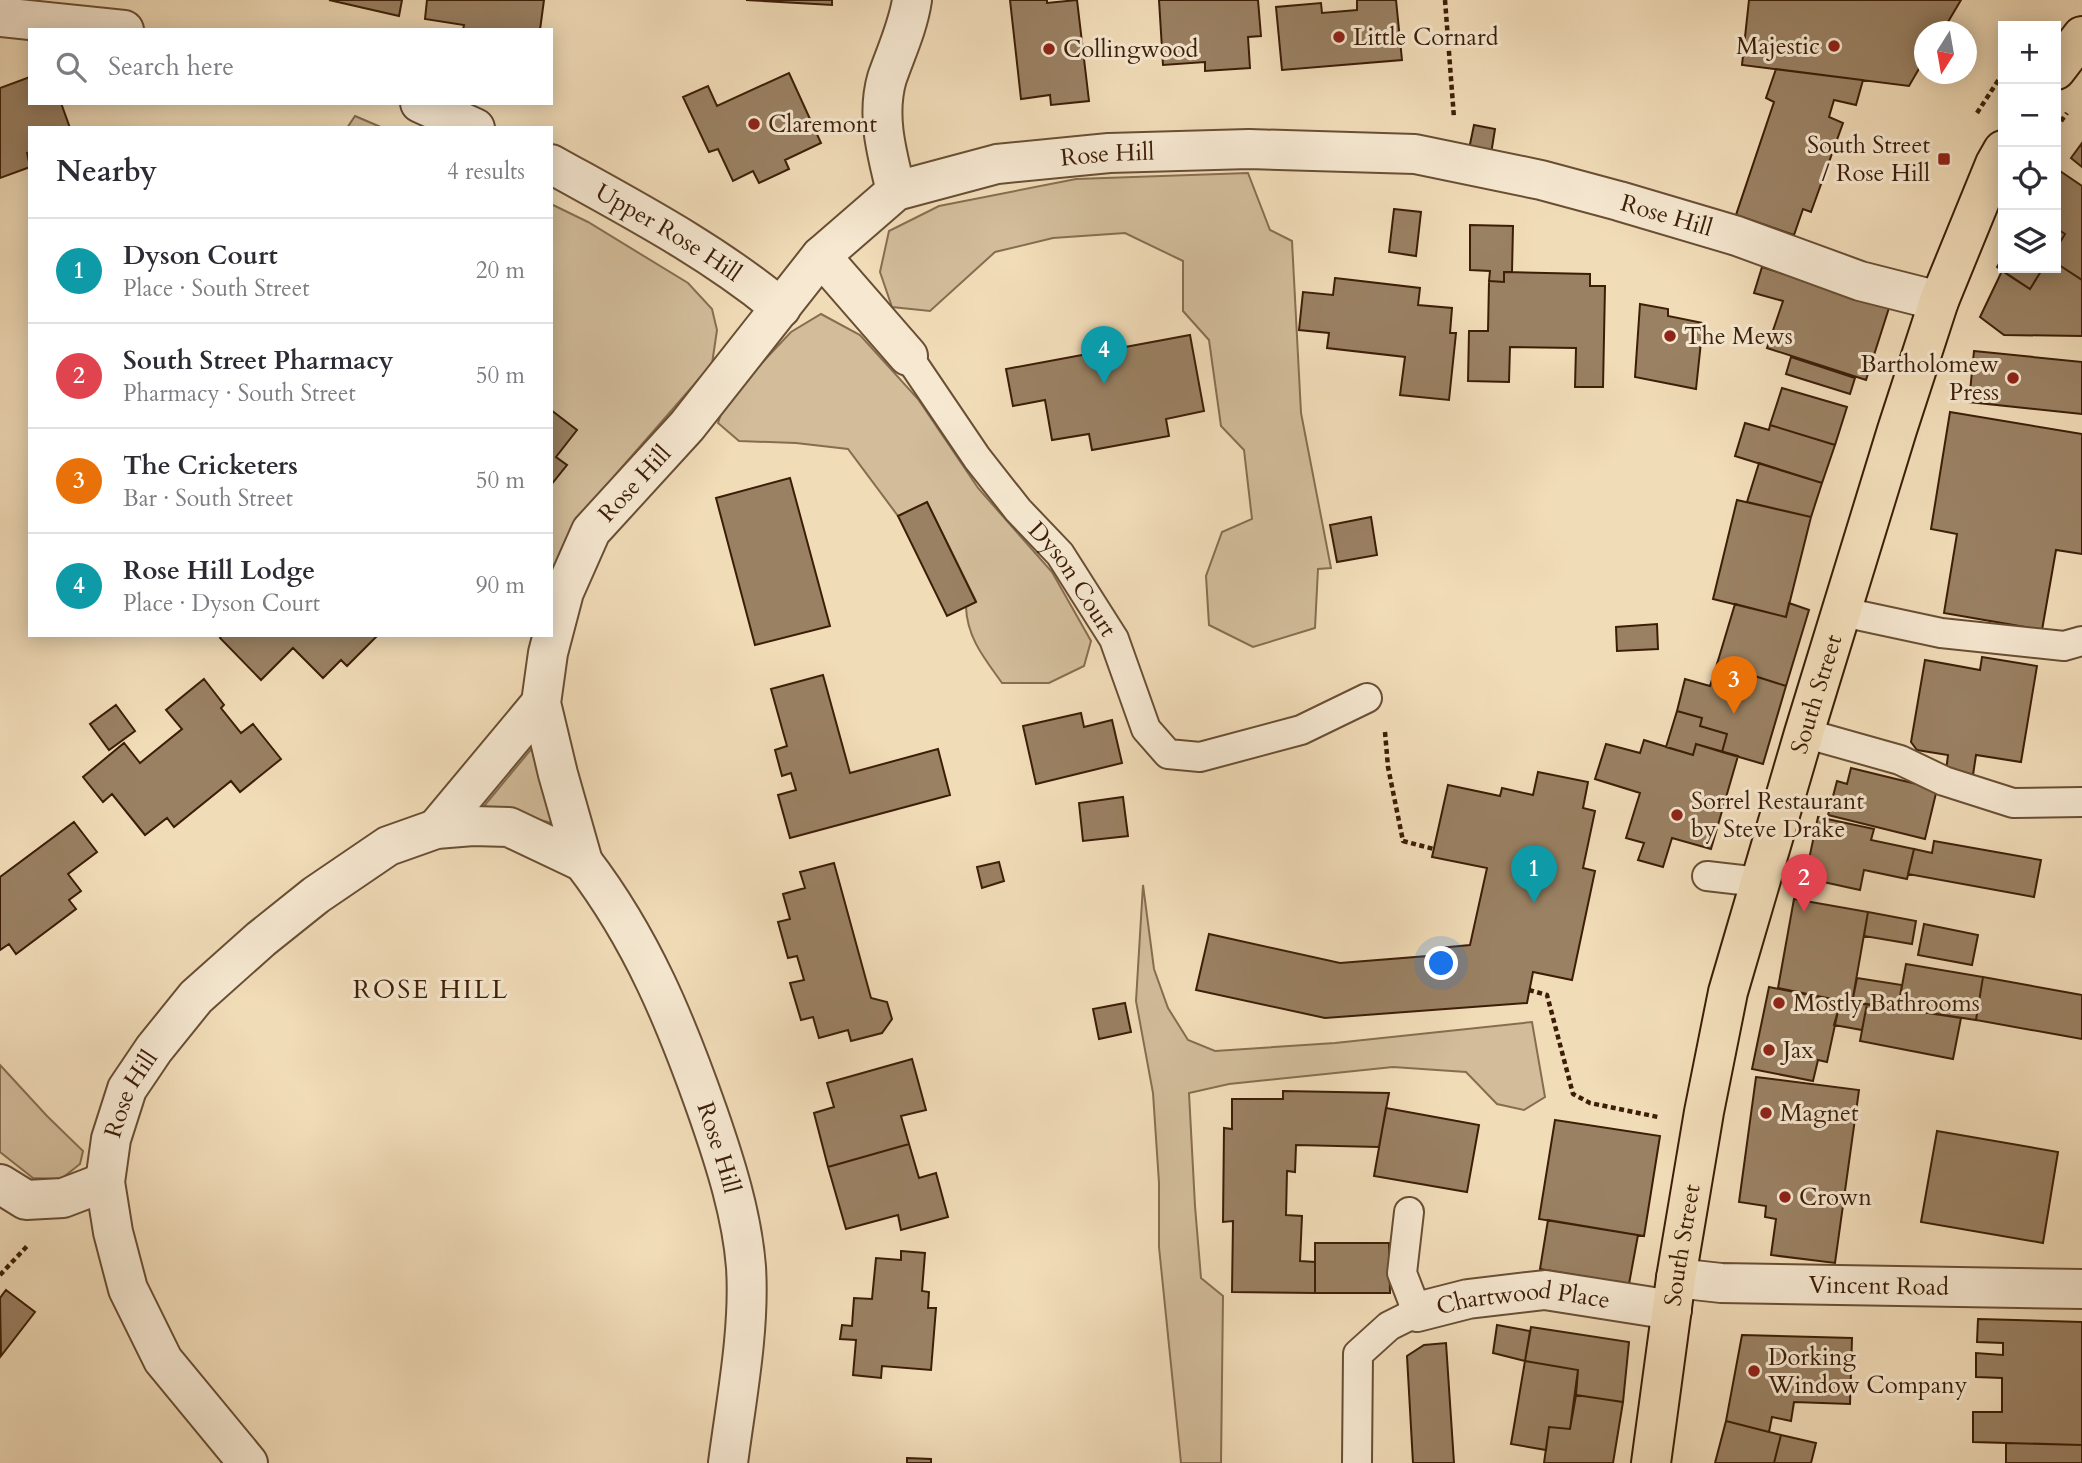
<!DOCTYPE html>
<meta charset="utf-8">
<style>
body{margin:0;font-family:Cardo,serif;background:#f7f7f7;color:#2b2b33}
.controls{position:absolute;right:21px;top:21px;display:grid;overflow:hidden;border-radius:0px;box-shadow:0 4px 18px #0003}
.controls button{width:63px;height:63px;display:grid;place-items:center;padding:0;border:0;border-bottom:2px solid #e1e1e2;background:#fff;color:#2b2b33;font:35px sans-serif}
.compass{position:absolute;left:1914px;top:21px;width:63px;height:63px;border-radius:50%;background:#fff;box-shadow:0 4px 18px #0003;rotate:191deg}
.you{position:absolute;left:1442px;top:964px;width:24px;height:24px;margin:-18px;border:5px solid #fff;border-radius:50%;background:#1a73e8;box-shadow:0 0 0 10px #1a73e833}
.badge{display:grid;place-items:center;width:46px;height:46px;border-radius:50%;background:#8f2418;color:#fff;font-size:23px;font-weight:700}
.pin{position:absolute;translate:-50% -58px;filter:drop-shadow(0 2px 4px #0008)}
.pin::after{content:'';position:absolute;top:37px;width:24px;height:21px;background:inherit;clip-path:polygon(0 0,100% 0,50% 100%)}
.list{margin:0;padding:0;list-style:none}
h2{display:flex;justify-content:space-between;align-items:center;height:91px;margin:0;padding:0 28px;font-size:30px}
h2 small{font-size:23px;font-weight:400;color:#7c7c81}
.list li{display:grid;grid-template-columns:46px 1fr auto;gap:21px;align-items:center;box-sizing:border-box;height:105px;padding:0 28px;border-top:2px solid #e1e1e2}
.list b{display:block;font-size:26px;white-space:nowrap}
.list p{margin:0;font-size:23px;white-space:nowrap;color:#7c7c81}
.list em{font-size:23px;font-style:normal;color:#7c7c81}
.icon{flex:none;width:38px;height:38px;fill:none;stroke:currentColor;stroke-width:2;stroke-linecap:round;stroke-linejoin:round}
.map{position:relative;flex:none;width:2082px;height:1463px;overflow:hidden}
.search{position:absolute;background:#fff;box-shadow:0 4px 18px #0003;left:28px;top:28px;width:525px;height:77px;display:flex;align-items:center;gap:18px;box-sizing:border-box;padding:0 24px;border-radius:0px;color:#7c7c81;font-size:26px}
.panel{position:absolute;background:#fff;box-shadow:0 4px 18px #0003;left:28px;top:126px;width:525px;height:511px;border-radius:0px}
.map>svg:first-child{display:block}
</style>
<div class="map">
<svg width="2082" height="1463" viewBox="0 0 2082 1463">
<rect width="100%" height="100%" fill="#f1dcb8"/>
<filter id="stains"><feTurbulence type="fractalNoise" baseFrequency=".00286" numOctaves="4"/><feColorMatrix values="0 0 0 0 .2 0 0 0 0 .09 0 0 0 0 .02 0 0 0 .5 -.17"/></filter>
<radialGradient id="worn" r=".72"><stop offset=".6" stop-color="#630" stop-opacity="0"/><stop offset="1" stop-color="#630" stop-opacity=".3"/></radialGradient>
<path fill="#d2bc9a" stroke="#876d50" stroke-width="2" d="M 355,116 L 383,128 L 347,128 Z
M 1248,173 L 1270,230 L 1292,241 L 1301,413 L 1331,568 L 1318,569 L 1315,628 L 1253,647 L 1209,625 L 1206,576 L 1222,532 L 1252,519 L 1244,450 L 1221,426 L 1209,340 L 1183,311 L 1183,261 L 1125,233 L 1053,238 L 995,252 L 930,311 L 892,307 L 880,272 L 889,231 L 939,206 L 1076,179 Z
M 551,204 L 588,222 L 688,283 L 712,309 L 717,330 L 712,364 L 617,473 L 566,539 L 551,578 Z
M 821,314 L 860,335 L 918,399 L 978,488 L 1052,572 L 1091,641 L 1084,666 L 1049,683 L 1002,683 C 985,659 967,638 966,607 L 976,601 L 927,502 L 898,516 L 848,449 L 796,443 L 739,441 L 718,423 L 725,402 L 791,332 Z
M 533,747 L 552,823 L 484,806 Z
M 1143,885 L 1154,969 L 1168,1008 L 1188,1040 L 1215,1051 L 1335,1043 L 1532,1022 L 1545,1097 L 1524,1110 L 1497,1104 L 1466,1072 L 1393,1067 L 1229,1084 L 1189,1093 L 1195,1206 L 1201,1278 L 1223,1296 L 1221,1463 L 1181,1463 L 1159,1247 L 1159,1183 L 1153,1093 L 1136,1001 Z
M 0,1065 L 47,1116 L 83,1151 L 80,1164 L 61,1179 L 33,1178 L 0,1152 Z"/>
<path fill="#9a8163" stroke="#3c1e07" stroke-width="2" d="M 329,0 L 402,0 L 399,16 Z
M 427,0 L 544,0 L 540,30 L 463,30 L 464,25 L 425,19 Z
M 746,0 L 832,0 L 832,5 Z
M 1010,0 L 1047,0 L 1047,3 L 1077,0 L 1089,101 L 1051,105 L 1050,95 L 1021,99 Z
M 1159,0 L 1258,0 L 1261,36 L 1248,37 L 1250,68 L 1205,71 L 1205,62 L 1163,65 Z
M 1357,0 L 1396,0 L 1402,60 L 1282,70 L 1276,7 L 1321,3 L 1322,13 L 1357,10 Z
M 1749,0 L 1961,0 L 1942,32 L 1924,32 L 1924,60 L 1909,86 L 1742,65 Z
M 1776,69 L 1863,80 L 1856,105 L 1834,100 L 1829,117 L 1843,123 L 1811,212 L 1803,209 L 1794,235 L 1736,215 L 1774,102 L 1766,98 Z
M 789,73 L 821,143 L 785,160 L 789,169 L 759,183 L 753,171 L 733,181 L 718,149 L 709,152 L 683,97 L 708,86 L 717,106 Z
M 30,77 L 30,103 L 61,103 L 70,128 L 30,128 L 30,152 L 27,153 L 30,167 L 0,178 L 0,88 Z
M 1474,125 L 1495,129 L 1491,154 L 1469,149 Z
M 2082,143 L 2082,167 L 2071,158 Z
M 2060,171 L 2082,186 L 2082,280 L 2056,263 L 2056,249 L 2065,234 L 2056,228 L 2056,177 Z
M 1394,209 L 1421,212 L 1416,256 L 1389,252 Z
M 1470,225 L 1513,226 L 1512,272 L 1504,272 L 1504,282 L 1489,281 L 1490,271 L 1470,270 Z
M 2056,228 L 2065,234 L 2056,249 Z
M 2003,257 L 2003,268 L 2043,268 L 2030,289 L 1997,267 Z
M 2056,263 L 2082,280 L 2082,336 L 2004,335 L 1980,317 L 2002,271 L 2030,289 L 2043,268 L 2056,268 Z
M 1762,267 L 1889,308 L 1866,380 L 1767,348 L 1783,301 L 1754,293 Z
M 1504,272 L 1590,274 L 1590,286 L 1605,286 L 1603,387 L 1575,387 L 1576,348 L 1510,347 L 1509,382 L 1468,381 L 1469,331 L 1488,331 L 1489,281 L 1504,282 Z
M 1335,278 L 1420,288 L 1418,305 L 1452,308 L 1450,333 L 1456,333 L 1449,400 L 1400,395 L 1405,357 L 1327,348 L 1329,333 L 1299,330 L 1303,292 L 1333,295 Z
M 1640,304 L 1668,309 L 1668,316 L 1703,323 L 1696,389 L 1635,377 Z
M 1190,335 L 1204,411 L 1166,419 L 1169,436 L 1092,450 L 1089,434 L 1052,440 L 1045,400 L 1013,406 L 1006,369 Z
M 1974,351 L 2082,362 L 2082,414 L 1969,402 Z
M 1791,357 L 1855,378 L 1850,394 L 1786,374 Z
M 1782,388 L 1847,407 L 1835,445 L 1770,425 Z
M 551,410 L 577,430 L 556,457 L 567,465 L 551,485 Z
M 1950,412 L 2082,434 L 2082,554 L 2056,550 L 2042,630 L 1944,613 L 1957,534 L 1931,529 Z
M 1745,423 L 1769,430 L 1770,425 L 1835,445 L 1822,483 L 1735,456 Z
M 1759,463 L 1822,483 L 1811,517 L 1747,502 Z
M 790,478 L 830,626 L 755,645 L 716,498 Z
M 1737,500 L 1811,517 L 1786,617 L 1713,599 Z
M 927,502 L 976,602 L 947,616 L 898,516 Z
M 1371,517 L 1377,555 L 1337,562 L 1330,525 Z
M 1789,603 L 1809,610 L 1786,686 L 1717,664 L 1735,604 L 1786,617 Z
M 1657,624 L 1658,649 L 1617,651 L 1616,627 Z
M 222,635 L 378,635 L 347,666 L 341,660 L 323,678 L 293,648 L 261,680 L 220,638 Z
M 1982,657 L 2037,666 L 2021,762 L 1976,755 L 1973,775 L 1946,771 L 1948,755 L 1917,750 L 1911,742 L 1925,660 L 1980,670 Z
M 1717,664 L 1786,686 L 1763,764 L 1722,752 L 1727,734 L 1700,726 L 1702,718 L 1677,711 L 1685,679 L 1710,686 Z
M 823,675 L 850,773 L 938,749 L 950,795 L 790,838 L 778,795 L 796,790 L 791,773 L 782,776 L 775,750 L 787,746 L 771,689 Z
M 204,679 L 224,705 L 221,708 L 241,733 L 253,724 L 281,759 L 240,792 L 231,781 L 174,827 L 167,818 L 145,835 L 112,794 L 103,802 L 83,777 L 124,743 L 140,763 L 182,729 L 166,710 Z
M 116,705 L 135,731 L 109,750 L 90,724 Z
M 1677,711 L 1702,718 L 1700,726 L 1727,734 L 1722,752 L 1696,744 L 1693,755 L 1666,747 Z
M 1081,713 L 1084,727 L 1112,720 L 1122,763 L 1036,784 L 1023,726 Z
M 1644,740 L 1693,755 L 1696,744 L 1738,756 L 1711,849 L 1672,838 L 1663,867 L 1638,860 L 1644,843 L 1626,838 L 1640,793 L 1595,779 L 1606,744 L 1640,753 Z
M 1851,768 L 1937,789 L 1925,839 L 1828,815 L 1837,781 L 1847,784 Z
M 1538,772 L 1588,782 L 1583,808 L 1595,811 L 1583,868 L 1595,871 L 1572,980 L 1533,972 L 1527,1003 L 1325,1018 L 1196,990 L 1209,934 L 1340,963 L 1440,955 L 1439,948 L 1470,945 L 1487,868 L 1432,857 L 1448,785 L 1500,796 L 1502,788 L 1533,795 Z
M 1123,797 L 1128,836 L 1083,841 L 1079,803 Z
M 1818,817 L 1874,829 L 1871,840 L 1914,849 L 1907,879 L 1864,870 L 1860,890 L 1805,878 Z
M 74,822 L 97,852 L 68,874 L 81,891 L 69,900 L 76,909 L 16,954 L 9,944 L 0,950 L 0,877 Z
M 1934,841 L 2041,860 L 2034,897 L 1908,874 L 1914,849 L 1932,853 Z
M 999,862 L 1004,881 L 982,888 L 977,867 Z
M 834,863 L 871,998 L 887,1002 L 892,1019 L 882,1033 L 851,1041 L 848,1030 L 819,1038 L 813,1017 L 801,1020 L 790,983 L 804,980 L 797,956 L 788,958 L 778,922 L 790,919 L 783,894 L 805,888 L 800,872 Z
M 1794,899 L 1868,912 L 1852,1003 L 1778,988 Z
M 1868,912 L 1916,921 L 1912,944 L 1864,936 Z
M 1924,924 L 1978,935 L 1972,965 L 1918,955 Z
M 1906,964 L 1983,977 L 1976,1020 L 1898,1008 Z
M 1983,977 L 2082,995 L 2082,1039 L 1976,1020 Z
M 1857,978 L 1902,985 L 1898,1008 L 1852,1003 Z
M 1769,987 L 1829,999 L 1827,1009 L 1838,1011 L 1827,1062 L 1818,1060 L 1813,1081 L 1752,1069 Z
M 1829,999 L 1867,1004 L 1862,1030 L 1834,1025 L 1838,1011 L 1827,1009 Z
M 1125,1003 L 1131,1032 L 1099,1039 L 1093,1009 Z
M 1867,1004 L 1961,1018 L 1953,1059 L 1860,1041 Z
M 912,1059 L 926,1110 L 901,1116 L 909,1144 L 828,1167 L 814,1113 L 834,1107 L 827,1083 Z
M 1756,1077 L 1859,1090 L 1835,1263 L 1771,1255 L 1776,1219 L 1765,1217 L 1766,1206 L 1739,1202 Z
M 1283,1091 L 1389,1093 L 1379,1147 L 1296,1145 L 1295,1172 L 1287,1171 L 1286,1215 L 1302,1216 L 1300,1261 L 1315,1262 L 1315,1293 L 1232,1292 L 1233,1221 L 1223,1222 L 1224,1128 L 1232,1129 L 1232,1099 L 1283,1099 Z
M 1386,1108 L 1479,1125 L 1467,1192 L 1374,1176 Z
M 1555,1120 L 1660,1136 L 1644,1236 L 1539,1219 Z
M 1937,1131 L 2058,1152 L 2043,1243 L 1921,1222 Z
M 909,1144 L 919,1178 L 936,1173 L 948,1217 L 901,1230 L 898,1215 L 846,1229 L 828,1167 Z
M 1548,1220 L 1638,1235 L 1629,1284 L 1540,1269 Z
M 1315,1243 L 1389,1243 L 1390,1293 L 1315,1293 Z
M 901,1251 L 925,1253 L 922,1291 L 929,1292 L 928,1308 L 936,1308 L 931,1370 L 882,1366 L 881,1378 L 853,1375 L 856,1340 L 840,1339 L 842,1325 L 852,1326 L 854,1298 L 872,1299 L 876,1258 L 901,1260 Z
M 6,1290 L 35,1312 L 1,1356 L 0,1298 Z
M 1978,1319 L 2082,1322 L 2082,1445 L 1973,1442 L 1973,1412 L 2002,1412 L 2002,1378 L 1976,1377 L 1976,1353 L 2003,1355 L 2003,1343 L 1977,1342 Z
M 1497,1325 L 1530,1331 L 1525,1361 L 1493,1353 Z
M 1531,1327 L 1629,1342 L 1623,1402 L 1576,1395 L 1578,1370 L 1525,1361 Z
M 1742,1335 L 1852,1338 L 1850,1404 L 1794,1402 L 1791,1421 L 1772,1417 L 1769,1432 L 1726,1421 Z
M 1446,1343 L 1454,1463 L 1413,1463 L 1407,1356 L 1424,1345 Z
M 1525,1361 L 1578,1370 L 1570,1429 L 1549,1427 L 1546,1450 L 1511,1444 Z
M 1576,1395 L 1623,1402 L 1613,1463 L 1544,1463 L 1549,1427 L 1570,1429 Z
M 1726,1421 L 1781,1435 L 1774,1463 L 1715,1463 Z
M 1781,1435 L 1816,1443 L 1811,1463 L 1774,1463 Z
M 2006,1443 L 2082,1445 L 2082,1463 L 2006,1463 Z
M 907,1458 L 931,1459 L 931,1463 L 907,1463 Z"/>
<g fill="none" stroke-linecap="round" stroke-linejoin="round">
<g stroke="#694e33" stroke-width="32">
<g id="lane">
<path id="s1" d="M 908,356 L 977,458 L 1018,510 L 1060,554 L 1114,639 L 1146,729 L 1168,754 L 1200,757 L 1301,730 L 1367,698"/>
<path d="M 1843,612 L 1941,633 L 2064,646 L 2082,641"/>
<path d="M 1804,733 L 1900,760 L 1944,781 L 2013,803 L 2082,802"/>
<path d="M 1707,876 L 1759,882"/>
<path d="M 1357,1463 L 1358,1354 L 1389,1326 L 1417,1312 L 1402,1273 L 1409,1212"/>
</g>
</g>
<g stroke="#694e33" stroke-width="42">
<g id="street">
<path d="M 0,17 L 124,30"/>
<path d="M 420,103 L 475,128"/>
<path id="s2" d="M 551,164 C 630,208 711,250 781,308"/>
<path d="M 896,191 C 887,154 876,116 887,78 C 896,52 908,27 912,0"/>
<path d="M 821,256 L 908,356"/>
<path d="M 436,829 L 541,703"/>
<path id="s3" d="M 583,862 C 642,939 676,1022 708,1113 C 725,1162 742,1215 746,1267 C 750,1330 736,1401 728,1463"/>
<path d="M 0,1184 L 26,1200 L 63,1198 L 105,1182"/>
<path id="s4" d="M 1676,1278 L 1721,1283 L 2082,1289"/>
<path id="s5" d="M 1417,1312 L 1468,1299 L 1545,1290 L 1672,1310"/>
<path id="s6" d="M 248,1463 L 163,1360 L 128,1289 L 113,1232 L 105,1182 L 111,1139 L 127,1089 L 154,1049 L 196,997 L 261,939 L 316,895 L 388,846 L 436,829 L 473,826 L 509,827 L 583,862 L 558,774 L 541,703 L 548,653 L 564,592 L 591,531 L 687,426 L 821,256 L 896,191 L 997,164 L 1109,153 L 1249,149 L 1415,154 L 1541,180 L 1619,201 L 1737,236 L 1860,281 L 1939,301"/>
</g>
</g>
<g stroke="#3c1e07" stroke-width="42">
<g id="primary">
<path d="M 2056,70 L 2082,36"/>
<path id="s7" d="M 1651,1463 L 1676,1278 L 1704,1112 L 1728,992 L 1804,733 L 1897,430 L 1939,301 L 1995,164 L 2003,150"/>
</g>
</g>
<path stroke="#3c1e07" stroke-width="4.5" stroke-dasharray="5 3.5" stroke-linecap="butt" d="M 1445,0 L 1454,118
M 1977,113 L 2003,73
M 2056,128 L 2067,113
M 1385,732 L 1388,767 L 1403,841 L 1434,849
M 1529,990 L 1547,995 L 1573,1094 L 1590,1103 L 1658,1117
M 0,1275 L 29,1244"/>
<use href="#lane" stroke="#f6e8d1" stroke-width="28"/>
<use href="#street" stroke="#f6e8d1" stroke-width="38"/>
<use href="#primary" stroke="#f1dcb8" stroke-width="38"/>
</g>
<g fill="#8f2418" stroke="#f6e8d1" stroke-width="2.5">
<circle cx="1339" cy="37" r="7"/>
<circle cx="1834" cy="46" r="7"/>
<circle cx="1049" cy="49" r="7"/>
<circle cx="754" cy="124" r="7"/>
<rect x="1937" y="152" width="14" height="14" rx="3.5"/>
<circle cx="1670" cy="336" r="7"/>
<circle cx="2013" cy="378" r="7"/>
<circle cx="1677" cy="815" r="7"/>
<circle cx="1779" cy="1003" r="7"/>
<circle cx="1769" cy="1050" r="7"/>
<circle cx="1766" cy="1113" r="7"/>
<circle cx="1785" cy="1197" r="7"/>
<circle cx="1754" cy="1371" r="7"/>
</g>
<g text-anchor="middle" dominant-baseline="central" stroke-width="6" stroke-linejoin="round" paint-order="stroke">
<g font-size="24" fill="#3c1e07" stroke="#f6e8d1" text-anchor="start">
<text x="1353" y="37">Little Cornard</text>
<text x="1820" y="46" text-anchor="end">Majestic</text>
<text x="1063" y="49">Collingwood</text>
<text x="768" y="124">Claremont</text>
<text x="1930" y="145" text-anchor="end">South Street<tspan x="1930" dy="28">/ Rose Hill</tspan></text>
<text x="1684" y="336">The Mews</text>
<text x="1999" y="364" text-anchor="end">Bartholomew<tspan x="1999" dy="28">Press</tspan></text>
<text x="1691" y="801">Sorrel Restaurant<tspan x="1691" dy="28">by Steve Drake</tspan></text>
<text x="1793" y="1003">Mostly Bathrooms</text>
<text x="1783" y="1050">Jax</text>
<text x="1780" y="1113">Magnet</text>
<text x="1799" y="1197">Crown</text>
<text x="1768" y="1357">Dorking<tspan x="1768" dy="28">Window Company</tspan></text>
</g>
<g font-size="24" fill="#3c1e07" stroke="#f6e8d1">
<text stroke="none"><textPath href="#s6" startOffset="2002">Rose Hill</textPath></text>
<text stroke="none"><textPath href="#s6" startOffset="2569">Rose Hill</textPath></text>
<text stroke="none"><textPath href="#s2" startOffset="136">Upper Rose Hill</textPath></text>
<text stroke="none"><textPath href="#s6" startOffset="1393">Rose Hill</textPath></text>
<text stroke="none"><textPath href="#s1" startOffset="278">Dyson Court</textPath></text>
<text stroke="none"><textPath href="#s7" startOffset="788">South Street</textPath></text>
<text stroke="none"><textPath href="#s6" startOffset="415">Rose Hill</textPath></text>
<text stroke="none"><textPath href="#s3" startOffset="318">Rose Hill</textPath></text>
<text stroke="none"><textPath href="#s7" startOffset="220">South Street</textPath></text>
<text stroke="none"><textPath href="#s4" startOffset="203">Vincent Road</textPath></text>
<text stroke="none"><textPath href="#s5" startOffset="108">Chartwood Place</textPath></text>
</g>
<g font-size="26" letter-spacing="2" fill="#3c1e07" stroke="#f6e8d1">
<text x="431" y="989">ROSE HILL</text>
</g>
</g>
<rect width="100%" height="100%" filter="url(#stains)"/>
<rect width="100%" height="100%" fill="url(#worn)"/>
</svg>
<div class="controls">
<button>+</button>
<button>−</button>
<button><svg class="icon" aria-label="locate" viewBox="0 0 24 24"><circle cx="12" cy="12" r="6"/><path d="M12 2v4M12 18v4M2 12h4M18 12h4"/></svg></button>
<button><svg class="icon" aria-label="layers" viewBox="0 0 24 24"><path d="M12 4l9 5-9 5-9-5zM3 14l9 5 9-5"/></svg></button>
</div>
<svg class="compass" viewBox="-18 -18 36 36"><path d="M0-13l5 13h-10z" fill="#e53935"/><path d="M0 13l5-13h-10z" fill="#7c7c81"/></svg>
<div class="you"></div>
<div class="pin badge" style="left:1534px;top:903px;background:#0f9aa8">1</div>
<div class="pin badge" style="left:1804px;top:912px;background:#e0444e">2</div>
<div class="pin badge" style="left:1734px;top:714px;background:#e8710a">3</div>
<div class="pin badge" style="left:1104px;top:384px;background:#0f9aa8">4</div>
<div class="search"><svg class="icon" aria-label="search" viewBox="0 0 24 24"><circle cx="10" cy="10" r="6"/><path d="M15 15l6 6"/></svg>Search here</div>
<section class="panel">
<h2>Nearby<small>4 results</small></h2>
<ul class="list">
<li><span class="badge" style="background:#0f9aa8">1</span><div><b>Dyson Court</b><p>Place · South Street</p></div><em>20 m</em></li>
<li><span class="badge" style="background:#e0444e">2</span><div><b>South Street Pharmacy</b><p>Pharmacy · South Street</p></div><em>50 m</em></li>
<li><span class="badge" style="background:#e8710a">3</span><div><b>The Cricketers</b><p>Bar · South Street</p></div><em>50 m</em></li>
<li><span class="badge" style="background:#0f9aa8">4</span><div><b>Rose Hill Lodge</b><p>Place · Dyson Court</p></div><em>90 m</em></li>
</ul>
</section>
</div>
